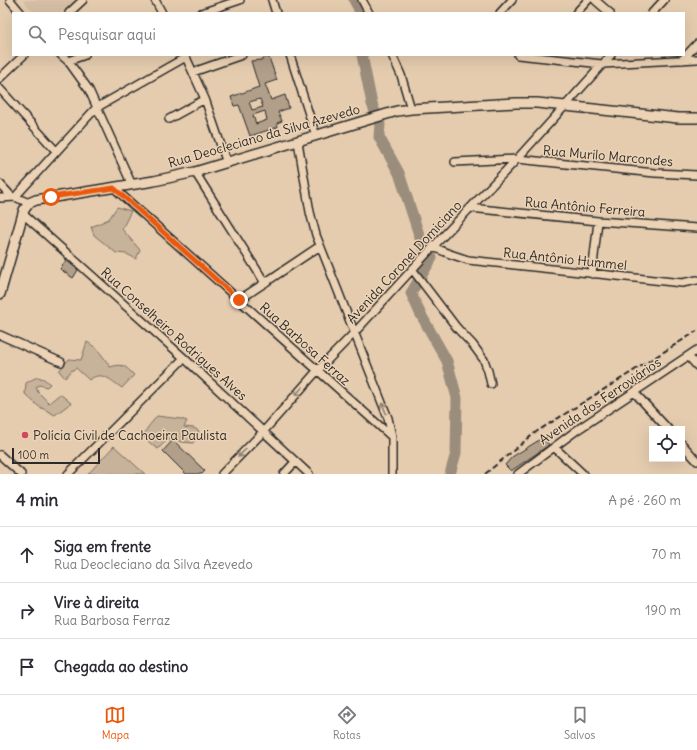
<!DOCTYPE html>
<html lang="pt">
<meta charset="utf-8">
<style>
body{margin:0;font-family:Delius,sans-serif;background:#f2f2f3;color:#2b2b33}
.controls{position:absolute;right:12px;bottom:12px;display:grid;overflow:hidden;border-radius:0px;box-shadow:0 4px 16px #0002}
.controls button{width:36px;height:36px;display:grid;place-items:center;padding:0;border:0;border-bottom:1px solid #e1e1e2;background:#fff;color:#2b2b33;font:20px sans-serif}
.scale{position:absolute;left:12px;bottom:10px;width:88px;box-sizing:border-box;padding-left:4px;border:2px solid #2b2b2b;border-top:0;font-size:11px;line-height:14px;white-space:nowrap;color:#2b2b2b;-webkit-text-stroke:3px #edd3b5;paint-order:stroke}
.stop{position:absolute;width:12px;height:12px;margin:-9px;border:3px solid #ea580c;border-radius:50%;background:#fff}
.stop.end{background:#ea580c;border-color:#fff;box-shadow:0 1px 4px #0008}
.list{margin:0;padding:0;list-style:none}
h2{display:flex;justify-content:space-between;align-items:center;height:52px;margin:0;padding:0 16px;font-size:17px}
h2 small{font-size:13px;font-weight:400;color:#7c7c81}
.list li{display:grid;grid-template-columns:26px 1fr auto;gap:12px;align-items:center;box-sizing:border-box;height:56px;padding:0 16px;border-top:1px solid #e1e1e2}
.list b{display:block;font-size:15px;white-space:nowrap}
.list p{margin:0;font-size:13px;white-space:nowrap;color:#7c7c81}
.list em{font-size:13px;font-style:normal;color:#7c7c81}
.icon{flex:none;width:22px;height:22px;fill:none;stroke:currentColor;stroke-width:2;stroke-linecap:round;stroke-linejoin:round}
.map{position:relative;flex:none;width:697px;height:474px;overflow:hidden}
.search{position:absolute;background:#fff;box-shadow:0 4px 16px #0002;left:12px;right:12px;top:12px;height:44px;display:flex;align-items:center;gap:10px;box-sizing:border-box;padding:0 14px;border-radius:0px;color:#7c7c81;font-size:15px}
.sheet{height:220px;background:#fff}
nav{display:flex;justify-content:space-around;align-items:center;box-sizing:border-box;height:56px;border-top:1px solid #e1e1e2;background:#fff;font-size:11px;color:#7c7c81}
nav a{display:grid;justify-items:center;gap:2px}
nav .on{color:#ea580c}
.map>svg:first-child{display:block}
</style>
<div class="map">
<svg width="697" height="474" viewBox="0 0 697 474">
<rect width="100%" height="100%" fill="#e5ccaf"/>
<filter id="ink" filterUnits="userSpaceOnUse"><feTurbulence type="fractalNoise" baseFrequency=".025" numOctaves="2"/><feDisplacementMap in="SourceGraphic" scale="8" xChannelSelector="R" yChannelSelector="G"/><feConvolveMatrix kernelMatrix="1 2 1 2 8 2 1 2 1" color-interpolation-filters="sRGB"/></filter>
<g filter="url(#ink)">
<path fill="#d5bea4" d="M 23,0 L 77,0 L 63,13 L 34,13 Z"/>
<path fill="#c7b29a" stroke="#796e62" d="M 117,207 L 131,211 L 122,229 L 140,250 L 136,259 L 127,254 L 116,253 L 94,235 L 91,227 L 109,219 Z
M 87,342 C 98,348 103,356 110,367 C 123,363 125,366 134,375 L 122,388 C 110,380 102,370 89,380 L 76,368 L 71,371 L 65,378 L 59,371 L 69,359 L 81,360 Z
M 38,377 L 44,379 L 50,384 L 47,387 L 39,385 L 36,387 L 38,392 L 49,403 L 60,394 L 71,403 L 55,415 L 38,406 L 25,394 L 26,383 L 33,379 Z
M 157,416 L 181,419 L 187,421 L 184,427 L 194,428 L 199,431 L 193,443 L 181,442 L 173,438 L 165,442 L 158,449 L 152,445 L 144,437 C 145,428 152,423 157,416 Z
M 114,446 L 145,474 L 88,474 Z"/>
<g fill="none" stroke-linecap="round" stroke-linejoin="round">
<path stroke="#9b8d7b" stroke-width="11" d="M 354,0 L 359,9 L 359,13
M 362,55 L 372,104 L 380,124 L 379,137 L 399,173 L 422,244 L 432,258 L 411,293 L 420,313 L 447,361 L 457,398 L 456,453 L 450,474"/>
</g>
<path fill="#b19f8a" stroke="#2b2b2b" fill-rule="evenodd" d="M 268,55 L 277,80 L 265,84 L 271,100 L 285,95 L 289,108 L 278,112 L 282,121 L 277,123 L 278,127 L 250,136 L 239,105 L 234,106 L 231,97 L 259,87 L 251,61 L 261,60 ZM 260,99 L 263,107 L 252,110 L 249,102 ZM 265,111 L 267,120 L 256,124 L 253,115 Z
M 66,260 L 78,270 L 73,278 L 60,269 Z
M 544,437 L 549,445 L 511,471 L 505,465 L 512,457 Z
M 173,440 L 205,471 L 202,474 L 186,474 L 163,451 Z"/>
<g fill="none" stroke-linecap="round" stroke-linejoin="round">
<g stroke="#2b2b2b" stroke-width="10">
<path id="minor" d="M 10,0 L 21,13
M 155,0 L 162,13
M 272,0 L 276,13
M 362,0 L 369,13
M 595,0 L 610,13
M 69,13 L 83,0
M 201,13 L 240,0
M 500,13 L 512,0
M 576,13 L 588,0
M 652,13 L 664,0
M 61,55 L 68,61 L 89,90 L 132,185
M 185,55 L 205,99 L 227,163
M 290,55 L 316,136
M 392,55 L 401,75 L 411,109
M 518,55 L 602,64 L 697,59
M 682,60 L 697,44
M 68,61 L 85,55
M 193,72 L 242,55
M 0,78 L 24,55
M 0,89 L 56,151
M 169,119 L 205,99
M 298,142 L 310,212 L 316,235 L 388,418 L 392,437 L 392,474
M 455,162 L 517,159 L 655,173 L 697,175
M 195,172 L 265,283
M 0,184 L 12,197
M 114,188 L 392,437
M 15,197 L 96,108 L 186,57
M 0,198 L 15,197 L 29,203
M 470,208 L 598,221 L 697,228
M 23,214 L 184,358 L 309,474
M 433,247 L 450,254 L 468,260 L 682,283 L 697,280
M 412,269 L 457,328 L 473,345 L 484,360 L 488,371 L 491,384
M 592,274 L 598,221
M 239,300 L 320,246
M 0,335 L 61,362
M 688,356 L 697,366
M 634,392 L 668,429
M 682,444 L 697,461
M 554,447 L 583,474
M 0,455 L 21,474
M 68,474 L 184,358
M 222,474 L 263,432 L 317,371 L 355,332 L 430,250 L 517,159 L 611,55
M 284,474 L 295,462
M 518,474 L 577,430 L 697,350"/>
</g>
<g stroke="#2b2b2b" stroke-width="12">
<path id="major" d="M 0,294 L 24,210 L 29,203 L 36,200 L 154,181 L 195,172 L 367,120 L 397,111 L 411,109 L 516,103 L 537,103 L 678,118 L 697,118"/>
</g>
<use href="#minor" stroke="#edd3b5" stroke-width="7"/>
<use href="#major" stroke="#edd3b5" stroke-width="9"/>
<path stroke="#2b2b2b" stroke-width="2" stroke-dasharray="6 3" stroke-linecap="butt" d="M 485,474 L 536,432 L 697,331"/>
</g>
<defs><path id="oneway-shaft" d="M-6 0H5M1.5-3L5.5 0L1.5 3" fill="none" stroke-width="1.6" stroke-linecap="round" stroke-linejoin="round"/></defs>
<g stroke="#8c7f70">
<use href="#oneway-shaft" transform="translate(299 391) rotate(132)"/>
<use href="#oneway-shaft" transform="translate(384 408) rotate(-111)"/>
<use href="#oneway-shaft" transform="translate(242 453) rotate(134)"/>
</g>
</g>
<g fill="none" stroke-linecap="round" stroke-linejoin="round" filter="url(#ink)">
<path stroke="#ea580c" stroke-width="5" d="M 51,197 L 114,188 L 239,300"/>
</g>
<circle fill="#d1495b" stroke="#edd3b5" stroke-width="1.5" cx="25" cy="435" r="4"/>
<g text-anchor="middle" dominant-baseline="central" stroke-width="3" stroke-linejoin="round" paint-order="stroke">
<g font-size="13" fill="#2b2b2b" stroke="#edd3b5">
<text transform="translate(264 136) rotate(-16)">Rua Deocleciano da Silva Azevedo</text>
<text transform="translate(608 156) rotate(5)">Rua Murilo Marcondes</text>
<text transform="translate(585 207) rotate(5)">Rua Antônio Ferreira</text>
<text transform="translate(565 259) rotate(6)">Rua Antônio Hummel</text>
<text transform="translate(404 262) rotate(-47)">Avenida Coronel Domiciano</text>
<text transform="translate(174 334) rotate(42)">Rua Conselheiro Rodrigues Alves</text>
<text transform="translate(305 344) rotate(42)">Rua Barbosa Ferraz</text>
<text transform="translate(600 401) rotate(-34)">Avenida dos Ferroviários</text>
</g>
<g font-size="13" fill="#2b2b2b" stroke="#edd3b5" text-anchor="start">
<text x="33" y="435">Polícia Civil de Cachoeira Paulista</text>
</g>
</g>
</svg>
<div class="controls">
<button><svg class="icon" aria-label="locate" viewBox="0 0 24 24"><circle cx="12" cy="12" r="6"/><path d="M12 2v4M12 18v4M2 12h4M18 12h4"/></svg></button>
</div>
<div class="scale">100 m</div>
<div class="stop" style="left:51px;top:197px"></div>
<div class="stop end" style="left:239px;top:300px"></div>
<div class="search"><svg class="icon" aria-label="search" viewBox="0 0 24 24"><circle cx="10" cy="10" r="6"/><path d="M15 15l6 6"/></svg>Pesquisar aqui</div>
</div>
<section class="sheet">
<h2>4 min<small>A pé · 260 m</small></h2>
<ul class="list">
<li><svg class="icon" aria-label="ahead" viewBox="0 0 24 24"><path d="M12 20V5M6 11l6-6 6 6"/></svg><div><b>Siga em frente</b><p>Rua Deocleciano da Silva Azevedo</p></div><em>70 m</em></li>
<li><svg class="icon" aria-label="right" viewBox="0 0 24 24"><path d="M7 20v-9h11M14 6l5 5-5 5"/></svg><div><b>Vire à direita</b><p>Rua Barbosa Ferraz</p></div><em>190 m</em></li>
<li><svg class="icon" aria-label="arrive" viewBox="0 0 24 24"><path d="M6 21V4h12l-3 4 3 4H6"/></svg><div><b>Chegada ao destino</b></div></li>
</ul>
</section>
<nav>
<a class="on"><svg class="icon" aria-label="map" viewBox="0 0 24 24"><path d="M3 6l6-2 6 2 6-2v14l-6 2-6-2-6 2zM9 4v14M15 6v14"/></svg>Mapa</a>
<a><svg class="icon" aria-label="directions" viewBox="0 0 24 24"><path d="M12 3l9 9-9 9-9-9zM9 14v-3h6M13 9l2 2-2 2"/></svg>Rotas</a>
<a><svg class="icon" aria-label="saved" viewBox="0 0 24 24"><path d="M7 4h10v16l-5-4-5 4z"/></svg>Salvos</a>
</nav>
